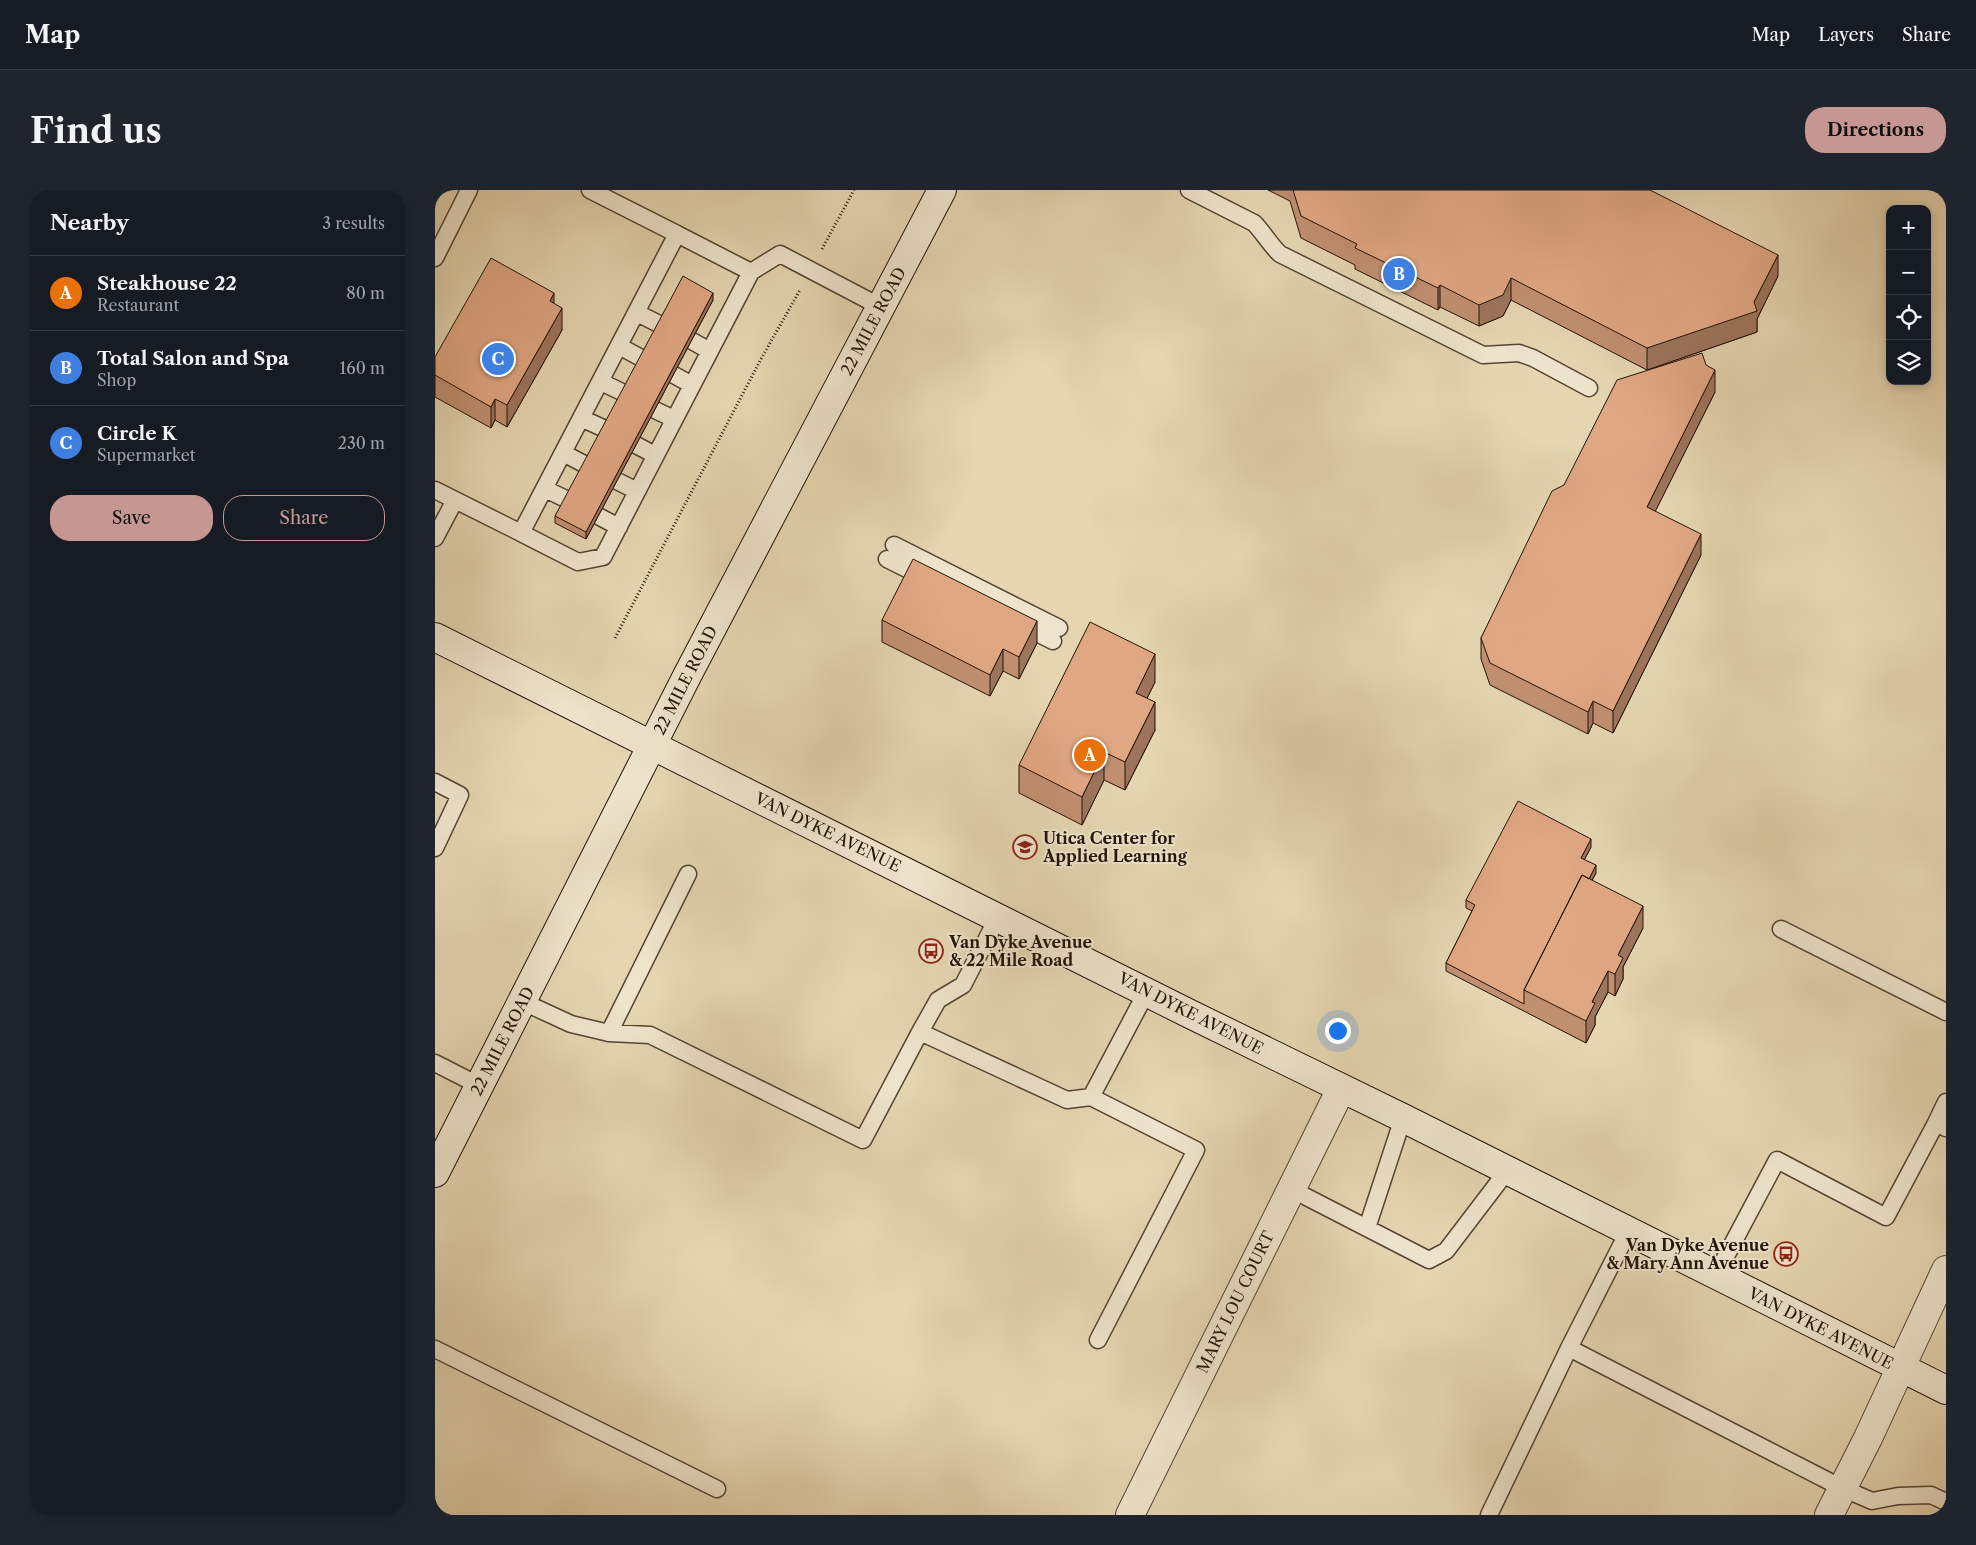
<!DOCTYPE html>
<meta charset="utf-8">
<style>
body{margin:0;font-family:"Libre Caslon Text",serif;background:#20242c;color:#f1f3f6}
.controls{position:absolute;right:15px;top:15px;display:grid;overflow:hidden;border-radius:10px;box-shadow:0 2px 8px #0003}
.controls button{width:45px;height:45px;display:grid;place-items:center;padding:0;border:0;border-bottom:1px solid #363941;background:#171b24;color:#f1f3f6;font:25px sans-serif}
.you{position:absolute;left:902px;top:840px;width:18px;height:18px;margin:-12px;border:4px solid #fff;border-radius:50%;background:#1a73e8;box-shadow:0 0 0 8px #1a73e833}
.badge{display:grid;place-items:center;width:32px;height:32px;border-radius:50%;background:#c59692;color:#fff;font-size:16px;font-weight:700}
.pin{position:absolute;translate:-50% -50%;border:2px solid #fff;box-shadow:0 1px 5px #0006}
.list{margin:0;padding:0;list-style:none}
h2{display:flex;justify-content:space-between;align-items:center;height:65px;margin:0;padding:0 20px;font-size:21px}
h2 small{font-size:16px;font-weight:400;color:#9ea1a6}
.list li{display:grid;grid-template-columns:32px 1fr auto;gap:15px;align-items:center;box-sizing:border-box;height:75px;padding:0 20px;border-top:1px solid #363941}
.list b{display:block;font-size:19px;white-space:nowrap}
.list p{margin:0;font-size:16px;white-space:nowrap;color:#9ea1a6}
.list em{font-size:16px;font-style:normal;color:#9ea1a6}
.actions{display:flex;gap:10px;padding:15px 20px}
.actions a{flex:1;padding:11px 0;border:1px solid #c59692;border-radius:20px;text-align:center;font-size:18px;color:#c59692}
.actions .main{background:#c59692;color:#111}
.icon{flex:none;width:28px;height:28px;fill:none;stroke:currentColor;stroke-width:2;stroke-linecap:round;stroke-linejoin:round}
.map{position:relative;flex:none;width:1511px;height:1325px;overflow:hidden;border-radius:20px}
header{display:flex;align-items:center;gap:30px;box-sizing:border-box;height:70px;padding:0 25px;background:#171b24;border-bottom:1px solid #363941}
header strong{font-size:24px}
nav{display:flex;gap:28px;margin-inline-start:auto;font-size:18px}
.intro{display:flex;align-items:center;justify-content:space-between;box-sizing:border-box;height:120px;padding:0 30px}
h1{margin:0;font-size:35px}
.button{padding:12px 22px;border-radius:20px;background:#c59692;color:#111;font-size:18px;font-weight:700}
main{display:flex;gap:30px;padding:0 30px}
aside{flex:1;background:#171b24;border-radius:20px;box-shadow:0 2px 8px #0003}
.map>svg:first-child{display:block}
</style>
<header>
<strong>Map</strong>
<nav><a>Map</a><a>Layers</a><a>Share</a></nav>
</header>
<div class="intro"><h1>Find us</h1><a class="button">Directions</a></div>
<main>
<aside>
<h2>Nearby<small>3 results</small></h2>
<ul class="list">
<li><span class="badge" style="background:#e8710a">A</span><div><b>Steakhouse 22</b><p>Restaurant</p></div><em>80 m</em></li>
<li><span class="badge" style="background:#3f7fe0">B</span><div><b>Total Salon and Spa</b><p>Shop</p></div><em>160 m</em></li>
<li><span class="badge" style="background:#3f7fe0">C</span><div><b>Circle K</b><p>Supermarket</p></div><em>230 m</em></li>
</ul>
<div class="actions"><a class="main">Save</a><a>Share</a></div>
</aside>
<div class="map">
<svg width="1511" height="1325" viewBox="0 0 1511 1325">
<rect width="100%" height="100%" fill="#e5d6b1"/>
<filter id="stains"><feTurbulence type="fractalNoise" baseFrequency=".004" numOctaves="4"/><feColorMatrix values="0 0 0 0 .2 0 0 0 0 .09 0 0 0 0 .02 0 0 0 .5 -.17"/></filter>
<radialGradient id="worn" r=".72"><stop offset=".6" stop-color="#630" stop-opacity="0"/><stop offset="1" stop-color="#630" stop-opacity=".3"/></radialGradient>
<g fill="none" stroke-linecap="round" stroke-linejoin="round">
<g stroke="#544432" stroke-width="19">
<path id="lane" d="M 155,0 L 242,44
M 754,0 L 819,33 C 829,43 835,55 845,64 L 1048,165 L 1084,163 L 1098,168 L 1154,198
M 0,68 L 34,0
M 202,123 L 226,135
M 257,151 L 275,161
M 184,156 L 208,169
M 239,185 L 257,195
M 166,192 L 189,203
M 220,220 L 239,229
M 146,228 L 170,239
M 201,255 L 220,265
M 128,263 L 151,275
M 182,291 L 202,301
M 110,299 L 133,310
M 0,300 L 20,310
M 163,326 L 184,337
M 86,343 L 143,372 L 168,367 L 316,82
M 0,348 L 20,310 L 86,343 L 242,44 L 316,82 L 345,64 L 446,117
M 459,355 L 624,438
M 452,369 L 492,389
M 582,433 L 618,451
M 0,592 L 25,605 L 0,658
M 563,727 L 528,795 L 503,810 L 485,842 L 632,910 L 656,907 L 712,801
M 1346,739 L 1511,822
M 86,811 L 136,834 L 174,843 L 215,845 L 428,950 L 485,842
M 174,843 L 253,684
M 0,873 L 45,896
M 656,907 L 761,960 L 663,1150
M 1501,933 L 1511,912
M 856,999 L 994,1070 L 1011,1061 L 1072,981
M 932,1038 L 968,928
M 1281,1085 L 1342,970 L 1451,1027 L 1501,933 L 1511,938
M 1134,1158 L 1407,1298 L 1437,1311 L 1463,1306 L 1496,1305 L 1511,1312
M 0,1159 L 282,1299
M 1054,1325 L 1134,1158 L 1193,1042"/>
</g>
<g stroke="#544432" stroke-width="30">
<path id="street" d="M 695,1325 L 906,899
M 1394,1325 L 1433,1248 L 1511,1080"/>
</g>
<g stroke="#241307" stroke-width="30">
<path id="secondary" d="M 0,447 L 757,825 L 968,928 L 1511,1200
M 0,983 L 253,484 L 507,0"/>
</g>
<path stroke="#241307" stroke-width="3" stroke-dasharray="1 2.5" stroke-linecap="butt" d="M 387,59 L 419,0
M 180,448 L 326,169 L 365,100"/>
<use href="#lane" stroke="#eee4cc" stroke-width="16"/>
<use href="#street" stroke="#eee4cc" stroke-width="28"/>
<use href="#secondary" stroke="#eee4cc" stroke-width="28"/>
</g>
<path fill="#c19071" stroke="#241307" d="M 833,0 L 1215,0 L 1343,86 L 1322,129 L 1322,142 L 1212,180 L 1076,110 L 1068,126 L 1044,136 L 1005,117 L 1003,120 L 920,79 L 920,75 L 866,48 L 855,11 Z
M 278,110 L 151,349 L 120,333 L 120,326 Z
M 119,114 L 127,140 L 72,237 L 60,230 L 56,238 L 0,207 L 0,167 Z
M 1280,202 L 1220,321 L 1266,365 L 1178,543 L 1158,533 L 1153,544 L 1055,495 L 1046,469 L 1046,448 L 1129,295 Z
M 447,430 L 602,453 L 584,489 L 568,481 L 555,506 L 447,452 Z
M 720,492 L 712,508 L 720,540 L 690,600 L 669,590 L 647,635 L 584,603 L 584,575 Z
M 1156,657 L 1149,670 L 1161,683 L 1157,690 L 1208,738 L 1188,777 L 1188,789 L 1180,806 L 1173,802 L 1160,827 L 1160,835 L 1151,853 L 1011,781 L 1011,773 L 1037,721 L 1031,718 L 1031,710 Z"/>
<path fill="#9d755c" stroke="#241307" d="M 1343,65 L 1343,86 L 1322,129 L 1322,142 L 1212,180 L 1212,158 L 1319,112 Z
M 1076,88 L 1076,110 L 1068,126 L 1044,136 L 1044,115 Z
M 1005,95 L 1005,117 L 1003,120 L 1003,98 Z
M 119,103 L 119,125 L 115,111 Z
M 278,103 L 278,110 L 151,349 L 151,342 Z
M 127,118 L 127,140 L 72,237 L 72,215 Z
M 1280,180 L 1280,202 L 1212,338 L 1212,317 Z
M 60,209 L 60,230 L 56,238 L 56,217 Z
M 1266,344 L 1266,365 L 1178,543 L 1178,521 Z
M 602,431 L 602,453 L 584,489 L 584,467 Z
M 568,459 L 568,481 L 555,506 L 555,485 Z
M 720,464 L 720,492 L 701,531 L 701,503 Z
M 1158,511 L 1158,533 L 1153,544 L 1153,522 Z
M 720,512 L 720,540 L 690,600 L 690,572 Z
M 669,562 L 669,590 L 647,635 L 647,607 Z
M 1156,649 L 1156,657 L 1146,676 L 1146,668 Z
M 1161,675 L 1161,683 L 1098,804 Z
M 1208,716 L 1208,738 L 1188,777 L 1188,789 L 1180,806 L 1180,784 L 1183,765 Z
M 1173,781 L 1173,802 L 1160,827 L 1160,835 L 1151,853 L 1151,831 L 1157,812 Z"/>
<path fill="#e0a783" stroke="#241307" d="M 858,0 L 1215,0 L 1343,65 L 1319,112 L 1322,121 L 1212,158 L 1076,88 L 1068,105 L 1044,115 L 1005,95 L 1003,98 L 920,58 L 922,54 L 866,26 Z
M 56,68 L 119,103 L 115,111 L 127,118 L 72,215 L 60,209 L 56,217 L 0,185 L 0,167 Z
M 248,86 L 278,103 L 151,342 L 120,326 Z
M 1267,163 L 1271,175 L 1280,180 L 1212,317 L 1266,344 L 1178,521 L 1158,511 L 1153,522 L 1055,473 L 1046,448 L 1117,301 L 1129,295 L 1182,190 Z
M 478,369 L 602,431 L 584,467 L 568,459 L 555,485 L 447,430 Z
M 655,432 L 720,464 L 701,503 L 720,512 L 690,572 L 669,562 L 647,607 L 584,575 Z
M 1083,611 L 1156,649 L 1146,668 L 1161,675 L 1154,689 L 1147,685 L 1089,800 L 1089,814 L 1011,773 L 1040,715 L 1031,710 Z
M 1147,685 L 1208,716 L 1183,765 L 1188,768 L 1180,784 L 1173,781 L 1157,812 L 1160,813 L 1151,831 L 1089,800 Z"/>
<defs>
<g id="school-ring" transform="scale(1.25)"><circle r="9.5" fill="#eee4cc" stroke="#8f2418" stroke-width="1.5"/><path d="M0-5L7-2L0 1L-7-2ZM-4 1L0 2.5L4 1V4Q0 6-4 4Z" fill="#8f2418"/></g>
<g id="bus-ring" transform="scale(1.25)"><circle r="9.5" fill="#eee4cc" stroke="#8f2418" stroke-width="1.5"/><path d="M-5-6H5V4H4V6H2V4H-2V6H-4V4H-5ZM-3.5-4V0h7V-4ZM-3.5 1.2v1.5H-2V1.2ZM2 1.2v1.5H3.5V1.2Z" fill="#8f2418"/></g>
</defs>
<g fill-rule="evenodd">
<use href="#school-ring" x="590" y="657"/>
<use href="#bus-ring" x="496" y="761"/>
<use href="#bus-ring" x="1351" y="1064"/>
</g>
<g text-anchor="middle" dominant-baseline="central" stroke-width="4" stroke-linejoin="round" paint-order="stroke">
<g font-size="16" fill="#241307" stroke="#eee4cc">
<text transform="translate(438 131) rotate(-62)">22 MILE ROAD</text>
<text transform="translate(250 490) rotate(-63)">22 MILE ROAD</text>
<text transform="translate(393 642) rotate(26)">VAN DYKE AVENUE</text>
<text transform="translate(756 823) rotate(27)">VAN DYKE AVENUE</text>
<text transform="translate(67 851) rotate(-63)">22 MILE ROAD</text>
<text transform="translate(800 1112) rotate(-64)">MARY LOU COURT</text>
<text transform="translate(1386 1138) rotate(27)">VAN DYKE AVENUE</text>
</g>
<g font-size="16" font-weight="bold" fill="#241307" stroke="#eee4cc" text-anchor="start">
<text x="608" y="648">Utica Center for<tspan x="608" dy="18">Applied Learning</tspan></text>
<text x="514" y="752">Van Dyke Avenue<tspan x="514" dy="18">&amp; 22 Mile Road</tspan></text>
<text x="1334" y="1055" text-anchor="end">Van Dyke Avenue<tspan x="1334" dy="18">&amp; Mary Ann Avenue</tspan></text>
</g>
</g>
<rect width="100%" height="100%" filter="url(#stains)"/>
<rect width="100%" height="100%" fill="url(#worn)"/>
</svg>
<div class="controls">
<button>+</button>
<button>−</button>
<button><svg class="icon" aria-label="locate" viewBox="0 0 24 24"><circle cx="12" cy="12" r="6"/><path d="M12 2v4M12 18v4M2 12h4M18 12h4"/></svg></button>
<button><svg class="icon" aria-label="layers" viewBox="0 0 24 24"><path d="M12 4l9 5-9 5-9-5zM3 14l9 5 9-5"/></svg></button>
</div>
<div class="you"></div>
<div class="pin badge" style="left:655px;top:565px;background:#e8710a">A</div>
<div class="pin badge" style="left:964px;top:84px;background:#3f7fe0">B</div>
<div class="pin badge" style="left:63px;top:169px;background:#3f7fe0">C</div>
</div>
</main>
